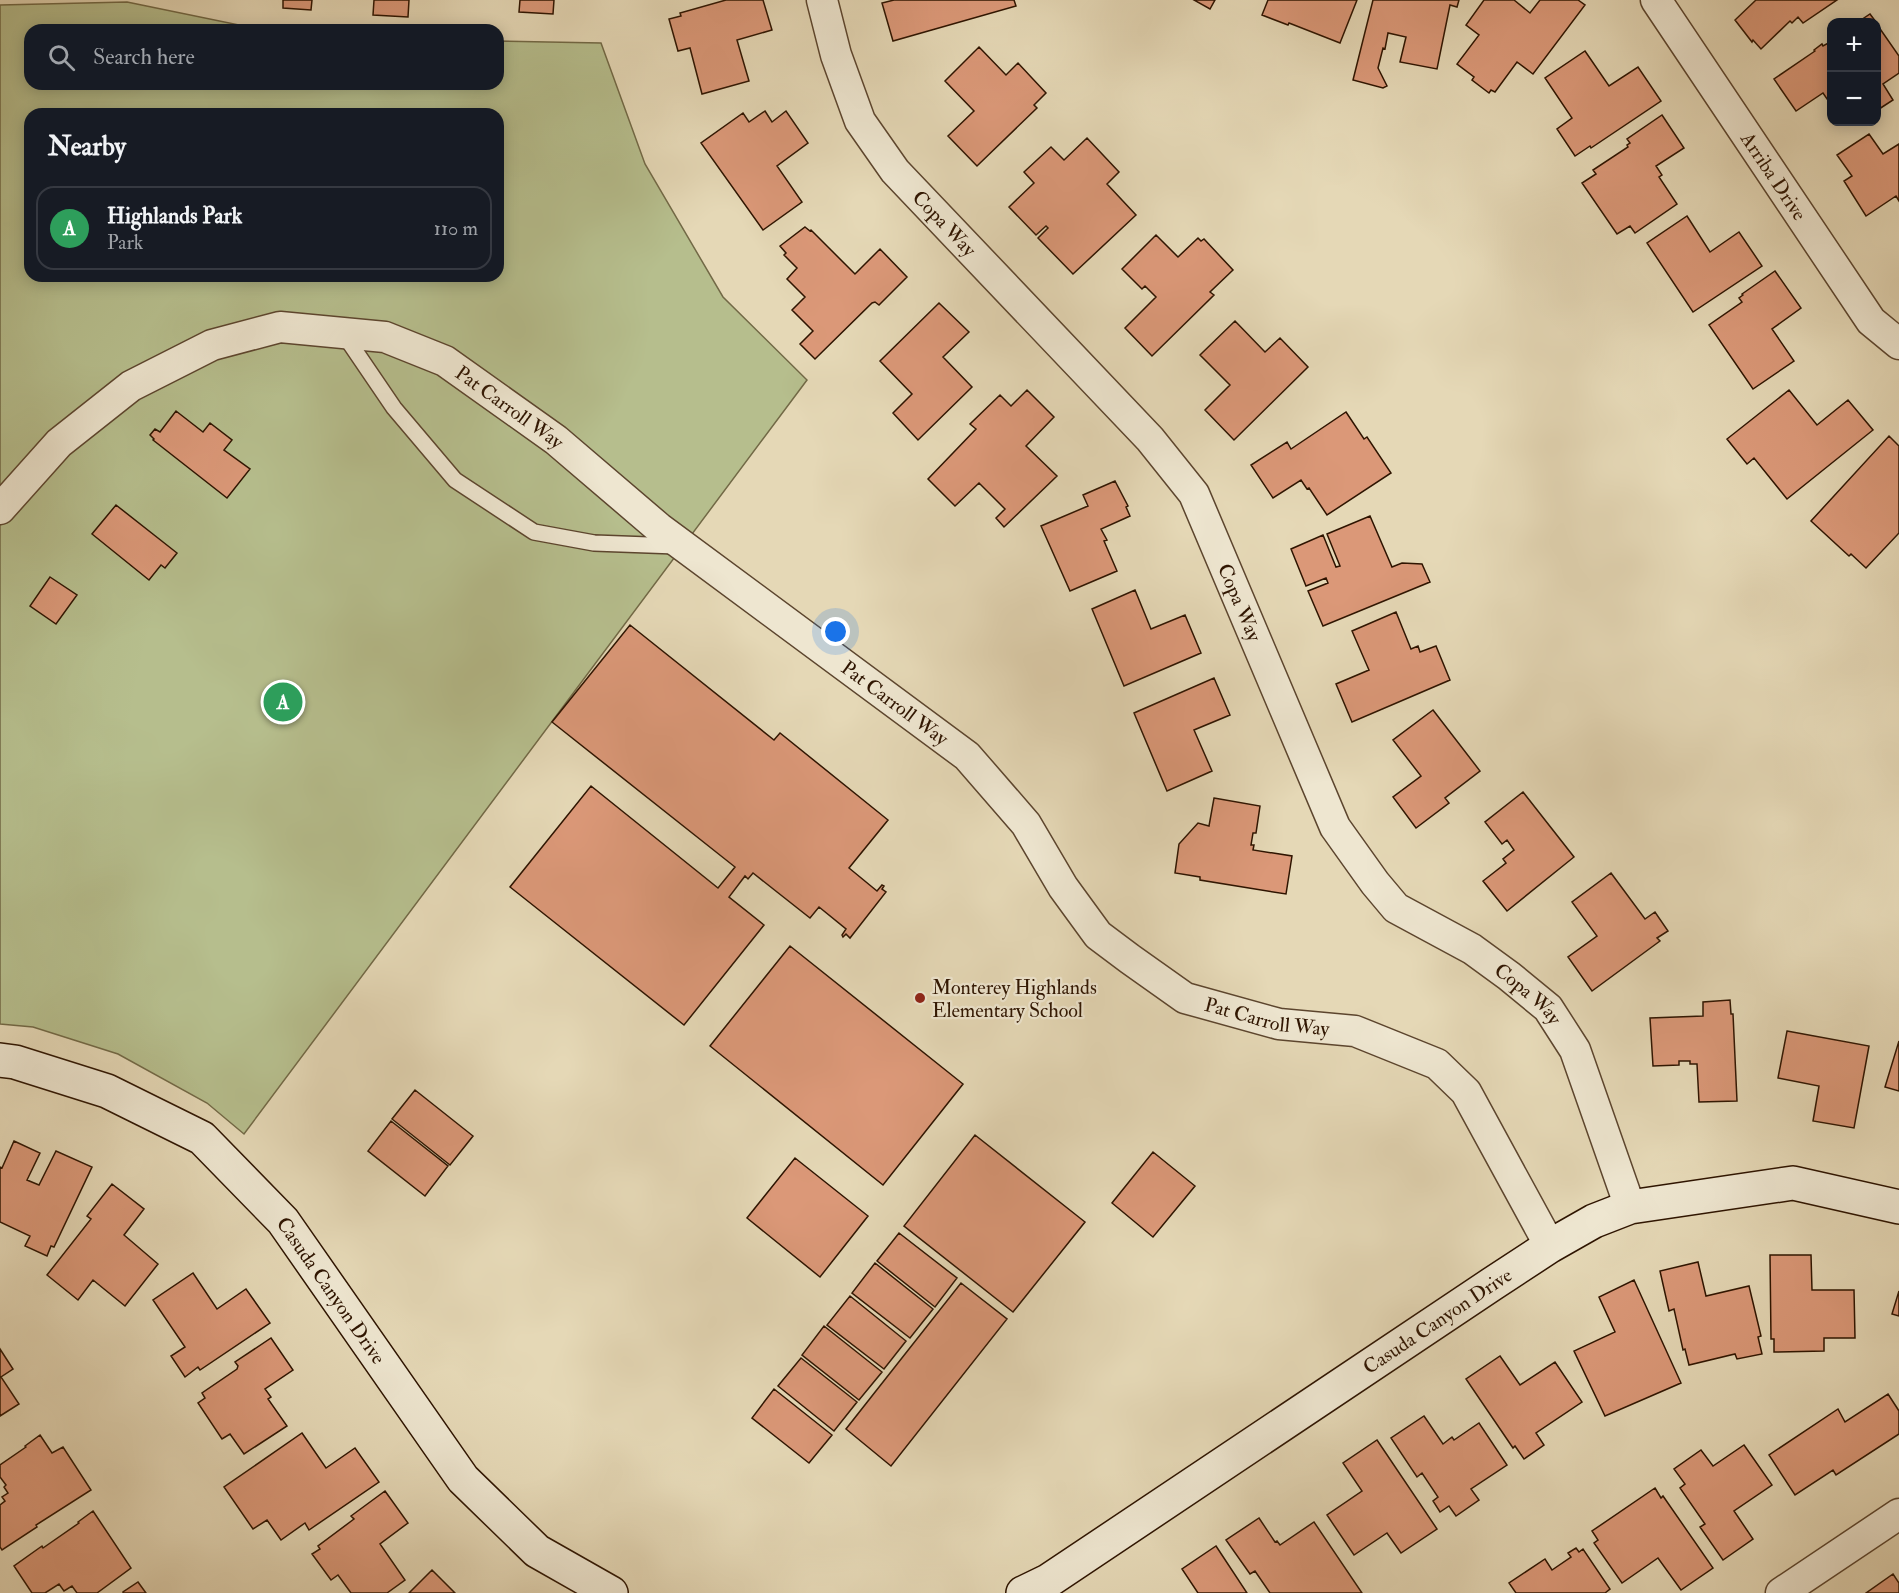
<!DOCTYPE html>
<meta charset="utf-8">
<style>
body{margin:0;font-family:"IM FELL Double Pica",serif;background:#242831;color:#f1f3f6}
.controls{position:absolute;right:18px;top:18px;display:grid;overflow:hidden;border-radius:12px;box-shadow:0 3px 15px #0003}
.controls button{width:54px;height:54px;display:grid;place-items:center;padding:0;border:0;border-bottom:2px solid #363941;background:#171b24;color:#f1f3f6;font:30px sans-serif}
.you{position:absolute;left:836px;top:632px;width:21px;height:21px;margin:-15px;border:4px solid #fff;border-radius:50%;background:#1a73e8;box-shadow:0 0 0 9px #1a73e833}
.badge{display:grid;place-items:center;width:39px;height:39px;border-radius:50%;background:#c59692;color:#fff;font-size:20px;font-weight:700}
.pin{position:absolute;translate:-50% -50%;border:3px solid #fff;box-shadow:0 2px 6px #0006}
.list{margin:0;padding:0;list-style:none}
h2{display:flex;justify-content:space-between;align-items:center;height:78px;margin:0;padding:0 24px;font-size:26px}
h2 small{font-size:20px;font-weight:400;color:#9ea1a6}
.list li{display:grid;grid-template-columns:39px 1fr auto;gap:18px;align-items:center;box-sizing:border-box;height:84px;margin:0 12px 12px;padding:0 12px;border:2px solid #363941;border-radius:18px}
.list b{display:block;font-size:22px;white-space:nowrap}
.list p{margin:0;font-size:20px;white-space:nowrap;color:#9ea1a6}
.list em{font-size:20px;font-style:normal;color:#9ea1a6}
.icon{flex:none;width:33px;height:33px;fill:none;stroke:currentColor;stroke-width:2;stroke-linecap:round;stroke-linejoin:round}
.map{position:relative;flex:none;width:1899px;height:1593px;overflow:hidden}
.search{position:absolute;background:#171b24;box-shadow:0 3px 15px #0003;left:24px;top:24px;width:480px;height:66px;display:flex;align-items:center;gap:15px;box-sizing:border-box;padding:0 21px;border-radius:18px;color:#9ea1a6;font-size:22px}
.panel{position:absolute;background:#171b24;box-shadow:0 3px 15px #0003;left:24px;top:108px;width:480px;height:174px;border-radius:18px}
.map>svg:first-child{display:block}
</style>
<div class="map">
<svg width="1899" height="1593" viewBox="0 0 1899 1593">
<rect width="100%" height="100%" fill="#e5d8b6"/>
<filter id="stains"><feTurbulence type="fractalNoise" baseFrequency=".00333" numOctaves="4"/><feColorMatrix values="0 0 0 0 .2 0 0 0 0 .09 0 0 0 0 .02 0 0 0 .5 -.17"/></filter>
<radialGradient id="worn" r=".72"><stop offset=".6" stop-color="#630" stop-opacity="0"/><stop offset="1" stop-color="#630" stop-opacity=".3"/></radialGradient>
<path fill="#b6be8d" stroke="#726946" stroke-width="1.5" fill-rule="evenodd" d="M 127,2 L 263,30 L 30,30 L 30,84 L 498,84 L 498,41 L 601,43 L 645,164 L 723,297 L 807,380 L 244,1134 L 207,1103 L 118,1054 L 33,1027 L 0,1024 L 0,5 ZM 30,114 L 498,114 L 498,276 L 30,276 Z"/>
<path fill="#db9878" stroke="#2e1400" stroke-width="1.5" d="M 283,0 L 312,0 L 311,10 L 283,8 Z
M 374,0 L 409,0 L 408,17 L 373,15 Z
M 520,0 L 554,0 L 553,14 L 519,12 Z
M 726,0 L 763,0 L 772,30 L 737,40 L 749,81 L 702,94 L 690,48 L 678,51 L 669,19 L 681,16 L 680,13 Z
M 894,0 L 1014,0 L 1016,6 L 893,41 L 882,3 Z
M 1194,0 L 1215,0 L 1210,9 Z
M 1268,0 L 1357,0 L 1340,43 L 1289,23 L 1288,25 L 1262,15 Z
M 1373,0 L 1459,0 L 1457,7 L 1450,5 L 1437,69 L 1400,62 L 1406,37 L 1388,33 L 1385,49 L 1383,48 L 1378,68 L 1387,86 L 1383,88 L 1353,80 Z
M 1484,0 L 1514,0 L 1530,13 L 1540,0 L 1578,0 L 1585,5 L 1533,74 L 1517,62 L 1495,92 L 1491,90 L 1489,93 L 1472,80 L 1474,77 L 1457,64 L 1479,35 L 1466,25 Z
M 1756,0 L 1837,0 L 1803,23 L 1798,17 L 1792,23 L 1790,21 L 1761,49 L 1753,40 L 1752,42 L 1735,20 Z
M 1870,14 L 1876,22 L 1858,22 Z
M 1876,23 L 1899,56 L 1899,73 L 1883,84 L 1893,100 L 1876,111 Z
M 1832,41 L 1832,106 L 1823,93 L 1796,111 L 1774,79 L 1815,51 L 1814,50 L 1822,44 L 1823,46 Z
M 979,47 L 1006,75 L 1018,63 L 1046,93 L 1034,105 L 1037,108 L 977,166 L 948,136 L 974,111 L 945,81 Z
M 1585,51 L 1609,86 L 1638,67 L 1661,101 L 1591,148 L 1590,146 L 1575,156 L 1557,129 L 1572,118 L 1545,78 Z
M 765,111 L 772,122 L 786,111 L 808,143 L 777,166 L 802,202 L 763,230 L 701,143 L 743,113 L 749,122 Z
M 1662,115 L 1684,148 L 1656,166 L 1662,175 L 1659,177 L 1677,204 L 1635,233 L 1630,226 L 1617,234 L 1582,183 L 1596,174 L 1593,170 L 1628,147 L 1627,145 L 1630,143 L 1627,139 Z
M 1869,134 L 1883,154 L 1899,144 L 1899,201 L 1896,196 L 1866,216 L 1844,181 L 1852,176 L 1837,155 Z
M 1087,138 L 1119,172 L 1107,184 L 1136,215 L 1073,274 L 1038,238 L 1048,228 L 1046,226 L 1036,235 L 1009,207 L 1034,183 L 1024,172 L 1051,147 L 1064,160 Z
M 1687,216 L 1710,252 L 1739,232 L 1762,266 L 1693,312 L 1647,243 Z
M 805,227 L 810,231 L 811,230 L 855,274 L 880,249 L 907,277 L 879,305 L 875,302 L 872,303 L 815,359 L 800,344 L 813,331 L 792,310 L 805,297 L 787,279 L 797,268 L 784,255 L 786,253 L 780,246 Z
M 1156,235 L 1178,257 L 1198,238 L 1201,241 L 1204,239 L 1233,270 L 1210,292 L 1214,295 L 1152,356 L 1125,328 L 1156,297 L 1145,286 L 1142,289 L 1122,269 Z
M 1775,271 L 1801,308 L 1772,329 L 1794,361 L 1753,389 L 1709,325 L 1742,302 L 1739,298 L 1743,295 L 1742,294 Z
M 939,303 L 969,332 L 943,357 L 972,387 L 918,440 L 893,413 L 912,394 L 880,361 Z
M 1235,321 L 1265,352 L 1280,338 L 1308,367 L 1234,440 L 1205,410 L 1230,385 L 1200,355 Z
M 1027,390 L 1054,417 L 1026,446 L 1057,476 L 1004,527 L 996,518 L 1005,509 L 979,483 L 955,506 L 928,479 L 976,429 L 970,424 L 1000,395 L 1011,406 Z
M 1789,390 L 1817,425 L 1848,400 L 1873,430 L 1787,499 L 1754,458 L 1747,464 L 1727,439 Z
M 176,411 L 203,432 L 210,423 L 232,440 L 224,450 L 250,469 L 227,498 L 153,440 L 154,439 L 150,435 L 155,429 L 160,432 Z
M 1346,412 L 1364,439 L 1367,437 L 1391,473 L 1327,515 L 1309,488 L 1307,489 L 1301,480 L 1273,498 L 1251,465 L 1287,442 L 1291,449 Z
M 1889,436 L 1899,446 L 1899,533 L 1866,568 L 1851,554 L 1849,556 L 1811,521 Z
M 1115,481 L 1128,506 L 1126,507 L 1130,516 L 1101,529 L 1107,540 L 1104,541 L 1117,571 L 1070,591 L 1041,526 L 1088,506 L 1083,495 Z
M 116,505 L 177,553 L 165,568 L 161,565 L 149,580 L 92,534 Z
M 1370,516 L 1392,567 L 1402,563 L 1422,564 L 1430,582 L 1323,626 L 1308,591 L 1328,583 L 1326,578 L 1306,586 L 1291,549 L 1323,535 L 1336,567 L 1340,566 L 1327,534 Z
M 50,577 L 77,595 L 56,624 L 30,606 Z
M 1135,590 L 1151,629 L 1185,615 L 1201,653 L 1124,686 L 1092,609 Z
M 1396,612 L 1411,649 L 1418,646 L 1420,652 L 1436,646 L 1450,680 L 1352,722 L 1336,684 L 1369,670 L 1352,631 Z
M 630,625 L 774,740 L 780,733 L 888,820 L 849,868 L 877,891 L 882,885 L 884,886 L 882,889 L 886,892 L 850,938 L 846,934 L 843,937 L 842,935 L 846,929 L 819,907 L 810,918 L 753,873 L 748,879 L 745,876 L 729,897 L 764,925 L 684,1025 L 510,887 L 591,786 L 718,888 L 735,867 L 552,722 Z
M 1214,678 L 1230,715 L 1194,730 L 1212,771 L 1167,791 L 1134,713 Z
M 1433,710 L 1480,771 L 1445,798 L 1449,803 L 1416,828 L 1393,797 L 1421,776 L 1393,740 Z
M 1523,792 L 1574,857 L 1507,911 L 1483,881 L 1506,863 L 1503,859 L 1514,850 L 1507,840 L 1502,844 L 1485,822 Z
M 1214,798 L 1260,806 L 1256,833 L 1253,833 L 1251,845 L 1254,845 L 1253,850 L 1292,856 L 1286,894 L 1200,880 L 1200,877 L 1175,873 L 1179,844 L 1198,823 L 1209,826 Z
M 1611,873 L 1645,919 L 1655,912 L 1668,931 L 1657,938 L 1660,941 L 1592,991 L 1568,957 L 1597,936 L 1572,902 Z
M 790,946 L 963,1084 L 883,1185 L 710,1046 Z
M 1730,1000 L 1731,1014 L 1733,1014 L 1737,1101 L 1699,1102 L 1697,1064 L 1690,1064 L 1690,1061 L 1679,1061 L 1679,1065 L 1653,1066 L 1650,1018 L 1703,1016 L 1703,1002 Z
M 1787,1031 L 1869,1046 L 1854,1128 L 1813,1121 L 1819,1086 L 1778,1078 Z
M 1899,1041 L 1899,1091 L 1885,1087 Z
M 415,1090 L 473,1136 L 450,1165 L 392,1119 Z
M 391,1121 L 448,1166 L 425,1196 L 368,1151 Z
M 975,1135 L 1085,1222 L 1013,1312 L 904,1226 Z
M 14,1141 L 40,1153 L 27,1180 L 39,1185 L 56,1151 L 92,1167 L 54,1247 L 51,1246 L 47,1256 L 25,1246 L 30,1236 L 0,1222 L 0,1167 L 2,1168 Z
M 1153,1152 L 1195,1186 L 1153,1237 L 1112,1203 Z
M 795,1158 L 868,1216 L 820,1277 L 747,1218 Z
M 112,1184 L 144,1209 L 124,1235 L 158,1264 L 125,1306 L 93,1280 L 78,1300 L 47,1275 L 91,1219 L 87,1216 Z
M 899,1233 L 957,1278 L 935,1307 L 877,1261 Z
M 1770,1255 L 1811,1255 L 1812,1290 L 1854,1290 L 1855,1338 L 1824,1338 L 1824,1351 L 1774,1352 L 1774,1339 L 1771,1339 Z
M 1698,1262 L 1706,1296 L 1749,1286 L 1761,1336 L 1758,1337 L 1762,1354 L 1737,1359 L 1735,1354 L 1689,1365 L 1685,1349 L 1683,1350 L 1674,1309 L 1669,1311 L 1660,1271 Z
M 875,1263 L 933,1309 L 910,1338 L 852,1293 Z
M 193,1273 L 217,1309 L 246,1289 L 270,1323 L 200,1370 L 198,1367 L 185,1377 L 171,1356 L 185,1347 L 153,1300 Z
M 1634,1280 L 1681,1383 L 1605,1416 L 1574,1351 L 1615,1332 L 1599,1297 Z
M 961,1283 L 1007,1319 L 891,1466 L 846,1429 Z
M 1899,1291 L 1899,1316 L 1892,1314 Z
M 850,1296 L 906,1341 L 884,1369 L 827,1325 Z
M 824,1326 L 882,1372 L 859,1400 L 802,1355 Z
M 271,1338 L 293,1370 L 265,1389 L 271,1397 L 268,1399 L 287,1426 L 244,1454 L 230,1434 L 222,1439 L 198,1403 L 205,1398 L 202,1393 L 237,1369 L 238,1366 L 235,1362 Z
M 0,1349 L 13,1369 L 1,1377 L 19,1404 L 0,1416 Z
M 1500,1356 L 1520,1385 L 1555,1362 L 1582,1402 L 1536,1433 L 1544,1445 L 1524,1459 L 1515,1446 L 1513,1448 L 1466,1379 Z
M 801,1358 L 857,1402 L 834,1431 L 778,1386 Z
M 774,1389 L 832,1435 L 809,1463 L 752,1418 Z
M 1888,1394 L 1899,1411 L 1899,1434 L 1836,1475 L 1833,1470 L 1795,1495 L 1769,1455 L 1838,1409 L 1845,1422 Z
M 1424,1416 L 1443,1444 L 1452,1437 L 1454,1440 L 1479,1423 L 1507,1465 L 1471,1489 L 1479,1500 L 1456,1516 L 1449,1506 L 1440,1512 L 1433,1501 L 1438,1497 L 1422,1473 L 1417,1477 L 1391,1438 Z
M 302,1433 L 326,1468 L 355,1448 L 379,1482 L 309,1530 L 305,1523 L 281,1540 L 267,1520 L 253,1529 L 224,1487 Z
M 40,1435 L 52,1453 L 63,1447 L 91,1490 L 36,1525 L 37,1527 L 2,1550 L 0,1547 L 0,1505 L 5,1501 L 2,1497 L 8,1493 L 4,1487 L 6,1485 L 0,1477 L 0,1465 L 26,1447 L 25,1446 Z
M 1377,1440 L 1437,1529 L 1401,1553 L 1387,1533 L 1354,1555 L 1327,1515 L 1362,1491 L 1343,1463 Z
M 1744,1445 L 1772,1485 L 1734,1511 L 1753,1539 L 1723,1560 L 1700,1527 L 1705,1524 L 1680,1488 L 1685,1484 L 1674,1469 L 1701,1450 L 1713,1466 Z
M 1655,1488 L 1661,1498 L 1663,1496 L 1713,1568 L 1681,1590 L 1658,1558 L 1622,1583 L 1594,1543 L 1598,1540 L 1592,1531 Z
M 385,1491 L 408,1523 L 380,1544 L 405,1580 L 387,1593 L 351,1593 L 338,1575 L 331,1580 L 312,1554 L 320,1549 L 318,1546 L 354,1519 L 351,1516 Z
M 93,1511 L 131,1568 L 97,1593 L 77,1593 L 72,1586 L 64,1591 L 59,1584 L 45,1593 L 32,1593 L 14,1566 L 42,1546 L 43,1548 L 79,1523 L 78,1522 Z
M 1259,1518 L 1275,1542 L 1277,1541 L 1280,1545 L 1314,1522 L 1362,1593 L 1270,1593 L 1255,1571 L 1250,1574 L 1226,1540 Z
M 1216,1546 L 1247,1593 L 1198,1593 L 1182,1569 Z
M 1576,1548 L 1579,1552 L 1583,1549 L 1610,1589 L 1605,1593 L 1516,1593 L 1509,1583 L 1545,1559 L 1552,1570 L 1571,1557 L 1568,1553 Z
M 432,1570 L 455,1593 L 409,1593 Z
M 1893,1574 L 1899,1583 L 1899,1593 L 1866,1593 Z
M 138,1582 L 146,1593 L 123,1593 L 123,1592 Z"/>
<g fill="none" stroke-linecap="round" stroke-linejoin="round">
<g stroke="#5c452e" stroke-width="18">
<path id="lane" d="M 343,333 L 394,408 L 455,480 L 534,532 L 594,543 L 676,546"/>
</g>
<g stroke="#5c452e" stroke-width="33">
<g id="street">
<path id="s1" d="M 822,0 L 836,55 L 860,121 L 895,171 L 1150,439 L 1194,494 L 1335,827 L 1375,883 L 1396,908 L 1472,949 L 1509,976 L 1548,1008 L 1575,1050 L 1630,1207"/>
<path id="s2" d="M 1656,0 L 1871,321 L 1899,344"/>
<path id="s3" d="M 0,509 L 59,443 L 131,386 L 212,345 L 280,327 L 385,337 L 445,361 L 556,440 L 659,528 L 967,756 L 1026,824 L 1063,887 L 1098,935 L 1130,959 L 1185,998 L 1279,1024 L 1355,1031 L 1437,1064 L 1466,1092 L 1550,1246"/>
<path d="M 1781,1593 L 1899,1514"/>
</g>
</g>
<g stroke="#2e1400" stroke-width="36">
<g id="secondary">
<path id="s4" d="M 0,1060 L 15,1062 L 107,1091 L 202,1138 L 283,1221 L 463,1479 L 537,1551 L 611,1593"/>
<path id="s5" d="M 1023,1593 L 1048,1581 L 1492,1284 L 1550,1246 L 1594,1221 L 1630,1207 L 1793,1183 L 1899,1207"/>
</g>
</g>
<use href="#lane" stroke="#eee6d0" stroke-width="15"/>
<use href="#street" stroke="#eee6d0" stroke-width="30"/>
<use href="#secondary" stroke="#eee6d0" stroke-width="33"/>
</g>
<circle fill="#8f2418" stroke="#eee6d0" stroke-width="2" cx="920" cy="998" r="6"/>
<g text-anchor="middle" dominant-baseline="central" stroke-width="4.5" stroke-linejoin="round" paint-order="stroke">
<g font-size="20" fill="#2e1400" stroke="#eee6d0">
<text stroke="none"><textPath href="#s2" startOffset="212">Arriba Drive</textPath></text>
<text stroke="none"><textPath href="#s1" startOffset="260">Copa Way</textPath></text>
<text stroke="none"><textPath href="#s3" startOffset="591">Pat Carroll Way</textPath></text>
<text stroke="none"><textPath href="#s1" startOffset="746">Copa Way</textPath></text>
<text stroke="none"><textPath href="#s3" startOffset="1077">Pat Carroll Way</textPath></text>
<text stroke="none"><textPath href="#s1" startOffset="1250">Copa Way</textPath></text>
<text stroke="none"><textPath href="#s3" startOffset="1581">Pat Carroll Way</textPath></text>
<text stroke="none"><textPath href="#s4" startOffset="418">Casuda Canyon Drive</textPath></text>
<text stroke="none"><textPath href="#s5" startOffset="496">Casuda Canyon Drive</textPath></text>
</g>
<g font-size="20" fill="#2e1400" stroke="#eee6d0" text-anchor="start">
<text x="932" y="987">Monterey Highlands<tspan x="932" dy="23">Elementary School</tspan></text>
</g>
</g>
<rect width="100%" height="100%" filter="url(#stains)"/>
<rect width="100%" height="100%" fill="url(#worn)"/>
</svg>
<div class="controls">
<button>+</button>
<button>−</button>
</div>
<div class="you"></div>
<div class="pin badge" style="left:283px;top:702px;background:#2e9e5b">A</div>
<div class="search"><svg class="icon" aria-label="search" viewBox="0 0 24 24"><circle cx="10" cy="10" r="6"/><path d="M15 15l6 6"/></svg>Search here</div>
<section class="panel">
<h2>Nearby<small></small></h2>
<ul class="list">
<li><span class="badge" style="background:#2e9e5b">A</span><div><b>Highlands Park</b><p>Park</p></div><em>110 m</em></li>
</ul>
</section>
</div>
